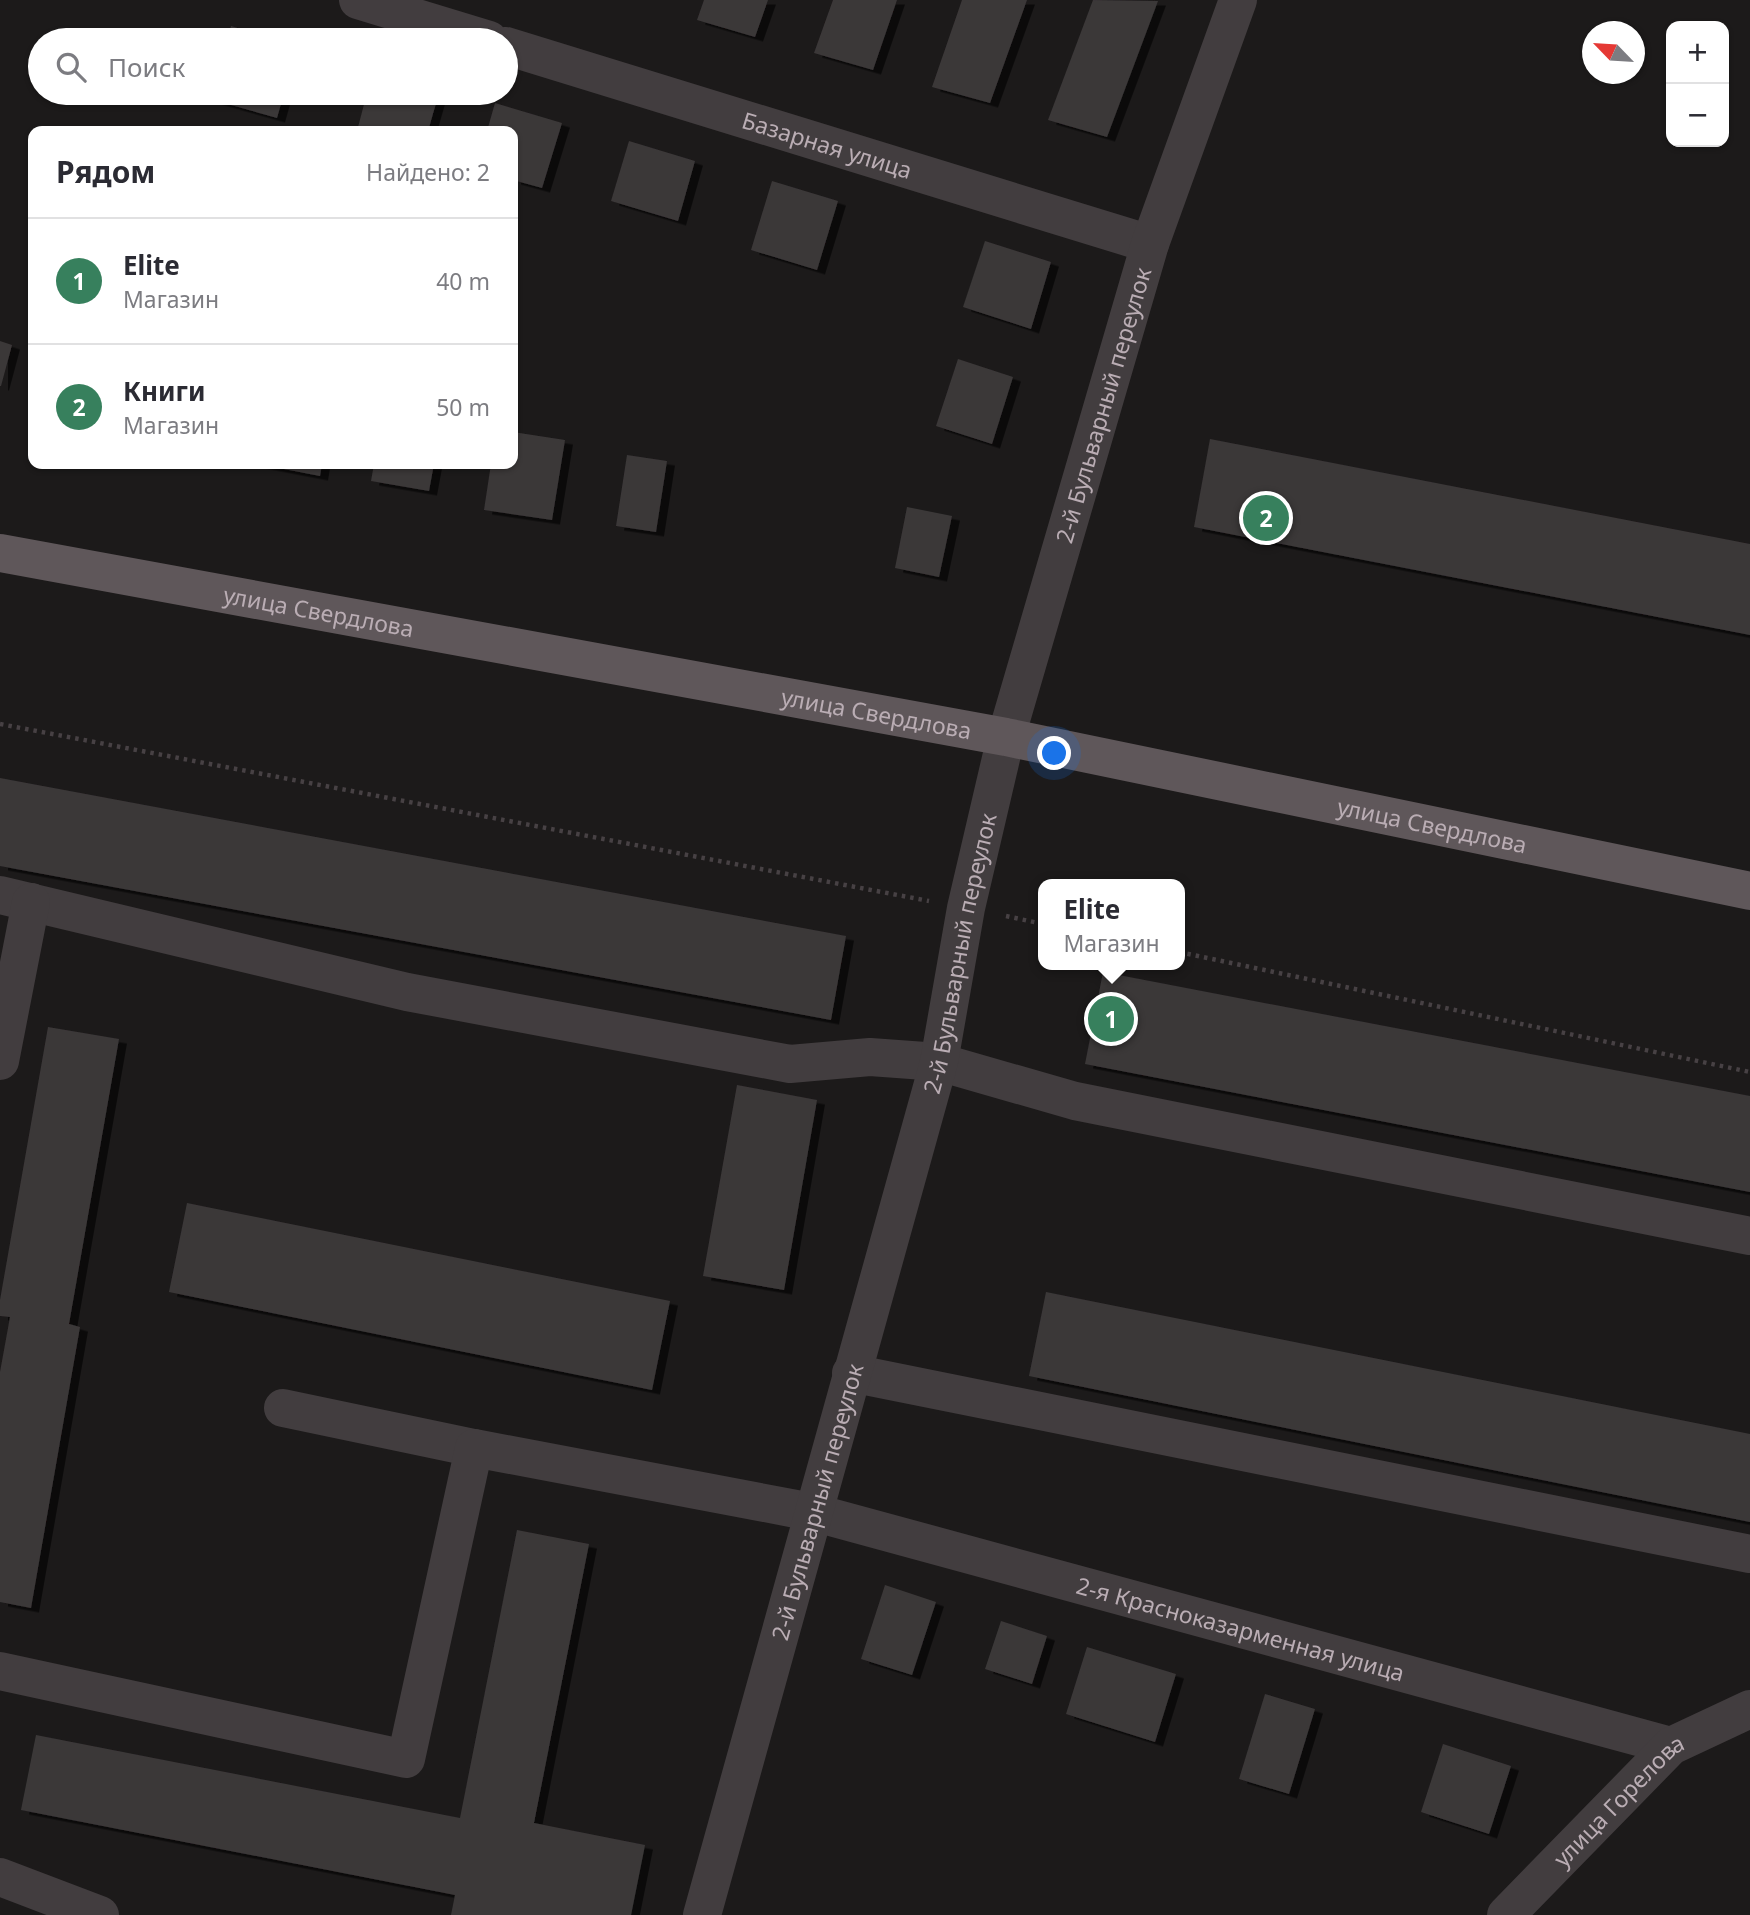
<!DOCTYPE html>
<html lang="ru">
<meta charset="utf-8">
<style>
body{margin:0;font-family:"Noto Sans",sans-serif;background:#f2f2f3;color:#2b2b33}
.controls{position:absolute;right:21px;top:21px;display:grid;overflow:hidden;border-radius:14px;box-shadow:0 2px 5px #0004}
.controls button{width:63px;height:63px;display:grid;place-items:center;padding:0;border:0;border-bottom:2px solid #e1e1e2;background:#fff;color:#2b2b33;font:35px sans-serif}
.compass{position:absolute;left:1582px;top:21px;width:63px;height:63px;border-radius:50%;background:#fff;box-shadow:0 2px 5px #0004;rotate:295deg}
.you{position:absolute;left:1055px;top:754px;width:24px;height:24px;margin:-18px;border:5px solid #fff;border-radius:50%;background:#1a73e8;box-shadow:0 0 0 10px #1a73e833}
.badge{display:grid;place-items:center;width:46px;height:46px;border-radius:50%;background:#37805d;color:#fff;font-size:23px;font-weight:700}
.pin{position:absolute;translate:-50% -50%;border:4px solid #fff;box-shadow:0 2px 7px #0006}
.popup{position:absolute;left:1038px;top:879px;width:147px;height:91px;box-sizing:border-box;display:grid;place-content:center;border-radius:14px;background:#fff;filter:drop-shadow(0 2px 5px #0005);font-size:23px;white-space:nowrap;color:#7c7c81}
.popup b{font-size:26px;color:#2b2b33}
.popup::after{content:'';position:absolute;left:50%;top:100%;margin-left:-14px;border:14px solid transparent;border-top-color:#fff}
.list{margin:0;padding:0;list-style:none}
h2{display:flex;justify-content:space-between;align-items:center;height:91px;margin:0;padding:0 28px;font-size:30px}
h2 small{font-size:23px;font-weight:400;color:#7c7c81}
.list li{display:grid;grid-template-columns:46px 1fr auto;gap:21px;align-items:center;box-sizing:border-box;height:126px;padding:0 28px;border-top:2px solid #e1e1e2}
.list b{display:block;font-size:26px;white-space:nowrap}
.list p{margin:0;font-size:23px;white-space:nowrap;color:#7c7c81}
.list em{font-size:23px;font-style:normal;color:#7c7c81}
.icon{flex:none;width:38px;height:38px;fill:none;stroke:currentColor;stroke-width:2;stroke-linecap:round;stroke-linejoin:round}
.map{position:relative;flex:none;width:1750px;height:1915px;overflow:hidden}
.search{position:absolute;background:#fff;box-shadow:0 2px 5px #0004;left:28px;top:28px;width:490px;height:77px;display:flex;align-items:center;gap:18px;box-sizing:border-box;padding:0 24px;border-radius:38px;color:#7c7c81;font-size:26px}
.panel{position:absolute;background:#fff;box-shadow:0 2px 5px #0004;left:28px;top:126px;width:490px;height:343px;border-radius:14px}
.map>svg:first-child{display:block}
</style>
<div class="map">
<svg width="1750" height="1915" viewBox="0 0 1750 1915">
<defs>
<filter id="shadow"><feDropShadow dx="8" dy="4.5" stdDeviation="0" flood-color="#0009"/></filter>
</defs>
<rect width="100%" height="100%" fill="#1c1a1a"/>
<path fill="#3b3738" filter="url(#shadow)" d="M 704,0 L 768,0 L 755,37 L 697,20 Z
M 833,0 L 897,0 L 873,70 L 814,53 Z
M 962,0 L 1027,0 L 990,103 L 932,87 Z
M 1093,0 L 1158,1 L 1107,137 L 1048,120 Z
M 231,26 L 277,40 L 227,40 Z
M 212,93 L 284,93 L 277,118 L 210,99 Z
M 367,93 L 439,93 L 428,131 L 357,131 Z
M 495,103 L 562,123 L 542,188 L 513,180 L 513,131 L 487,131 Z
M 629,141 L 695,161 L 678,221 L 611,201 Z
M 772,181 L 838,201 L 817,270 L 751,250 Z
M 985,241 L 1051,262 L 1031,329 L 963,307 Z
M 0,341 L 12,345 L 1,386 L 0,386 Z
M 958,359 L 1013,377 L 992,444 L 936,426 Z
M 513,432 L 565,440 L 552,520 L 484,510 L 491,464 L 513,464 Z
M 1210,439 L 1750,544 L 1750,635 L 1194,527 Z
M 627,455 L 667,461 L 656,532 L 616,526 Z
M 258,464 L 322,464 L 320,476 Z
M 374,464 L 434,464 L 429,491 L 371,481 Z
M 907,507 L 952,516 L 939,577 L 895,568 Z
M 0,778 L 846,936 L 831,1020 L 0,866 Z
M 1103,972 L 1750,1096 L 1750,1192 L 1085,1064 Z
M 48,1027 L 119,1039 L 69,1324 L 80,1327 L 31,1608 L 0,1602 L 0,1372 L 10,1317 L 0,1316 L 0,1300 Z
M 737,1085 L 817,1100 L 784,1290 L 703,1276 Z
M 187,1203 L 670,1301 L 652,1390 L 169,1292 Z
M 1046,1292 L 1750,1434 L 1750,1522 L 1029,1376 Z
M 517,1530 L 589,1544 L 534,1823 L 645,1845 L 631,1915 L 451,1915 L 455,1895 L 21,1810 L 36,1735 L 460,1818 Z
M 885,1585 L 936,1602 L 912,1675 L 861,1659 Z
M 1001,1621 L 1047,1636 L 1032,1684 L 985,1669 Z
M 1087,1647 L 1176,1674 L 1155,1742 L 1066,1714 Z
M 1265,1694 L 1315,1709 L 1289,1794 L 1239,1779 Z
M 1443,1744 L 1511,1766 L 1489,1834 L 1421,1812 Z"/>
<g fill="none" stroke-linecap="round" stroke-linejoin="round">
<path stroke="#474144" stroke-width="4.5" stroke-dasharray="3.5 5" stroke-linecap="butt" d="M 0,724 L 929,901
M 1006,916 L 1043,924
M 1179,952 L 1750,1072"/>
<g stroke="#423d3f" stroke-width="38">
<path d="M 358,0 L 489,40"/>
<path id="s1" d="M 506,46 L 1150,244"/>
<path d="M 0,895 L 407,992 L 790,1064 L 870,1057 L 939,1062 L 1075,1101 L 1750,1236"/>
<path d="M 0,1061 L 31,902"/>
<path d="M 851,1373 L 1750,1554"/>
<path d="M 283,1408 L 474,1448"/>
<path id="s2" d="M 0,1671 L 406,1759 L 474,1448 L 812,1512 L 1671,1746"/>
<path d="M 0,1877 L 100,1915"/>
<path id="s3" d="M 702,1915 L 939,1062 L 966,908 L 1006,737 L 1150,244 L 1238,0"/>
<path id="s4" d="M 1506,1915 L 1671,1746 L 1750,1709"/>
</g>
<path stroke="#5f575a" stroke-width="38" id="s5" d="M 0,553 L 1006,737 L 1750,891"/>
</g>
<g text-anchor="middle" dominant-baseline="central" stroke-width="5" stroke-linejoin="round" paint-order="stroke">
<g font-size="23" fill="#baadb4" stroke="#171415">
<text stroke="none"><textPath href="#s1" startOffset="336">Базарная улица</textPath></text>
<text stroke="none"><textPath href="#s3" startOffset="1563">2-й Бульварный переулок</textPath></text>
<text stroke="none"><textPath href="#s5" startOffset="324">улица Свердлова</textPath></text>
<text stroke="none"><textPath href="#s5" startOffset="891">улица Свердлова</textPath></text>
<text stroke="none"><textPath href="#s5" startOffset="1458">улица Свердлова</textPath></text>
<text stroke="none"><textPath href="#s3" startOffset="996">2-й Бульварный переулок</textPath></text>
<text stroke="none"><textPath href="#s3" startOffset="429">2-й Бульварный переулок</textPath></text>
<text stroke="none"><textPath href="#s2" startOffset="1522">2-я Красноказарменная улица</textPath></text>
<text stroke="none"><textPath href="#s4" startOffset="161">улица Горелова</textPath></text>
</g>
</g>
</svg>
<div class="controls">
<button>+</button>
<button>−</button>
</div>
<svg class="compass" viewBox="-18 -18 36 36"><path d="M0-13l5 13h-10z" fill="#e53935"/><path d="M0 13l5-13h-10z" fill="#7c7c81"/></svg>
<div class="you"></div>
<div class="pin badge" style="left:1111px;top:1019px">1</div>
<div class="popup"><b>Elite</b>Магазин</div>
<div class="pin badge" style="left:1266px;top:518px">2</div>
<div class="search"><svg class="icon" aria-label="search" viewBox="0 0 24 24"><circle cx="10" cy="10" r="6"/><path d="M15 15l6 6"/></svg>Поиск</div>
<section class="panel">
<h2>Рядом<small>Найдено: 2</small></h2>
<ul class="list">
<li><span class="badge">1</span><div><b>Elite</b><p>Магазин</p></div><em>40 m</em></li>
<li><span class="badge">2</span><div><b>Книги</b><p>Магазин</p></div><em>50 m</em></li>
</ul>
</section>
</div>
